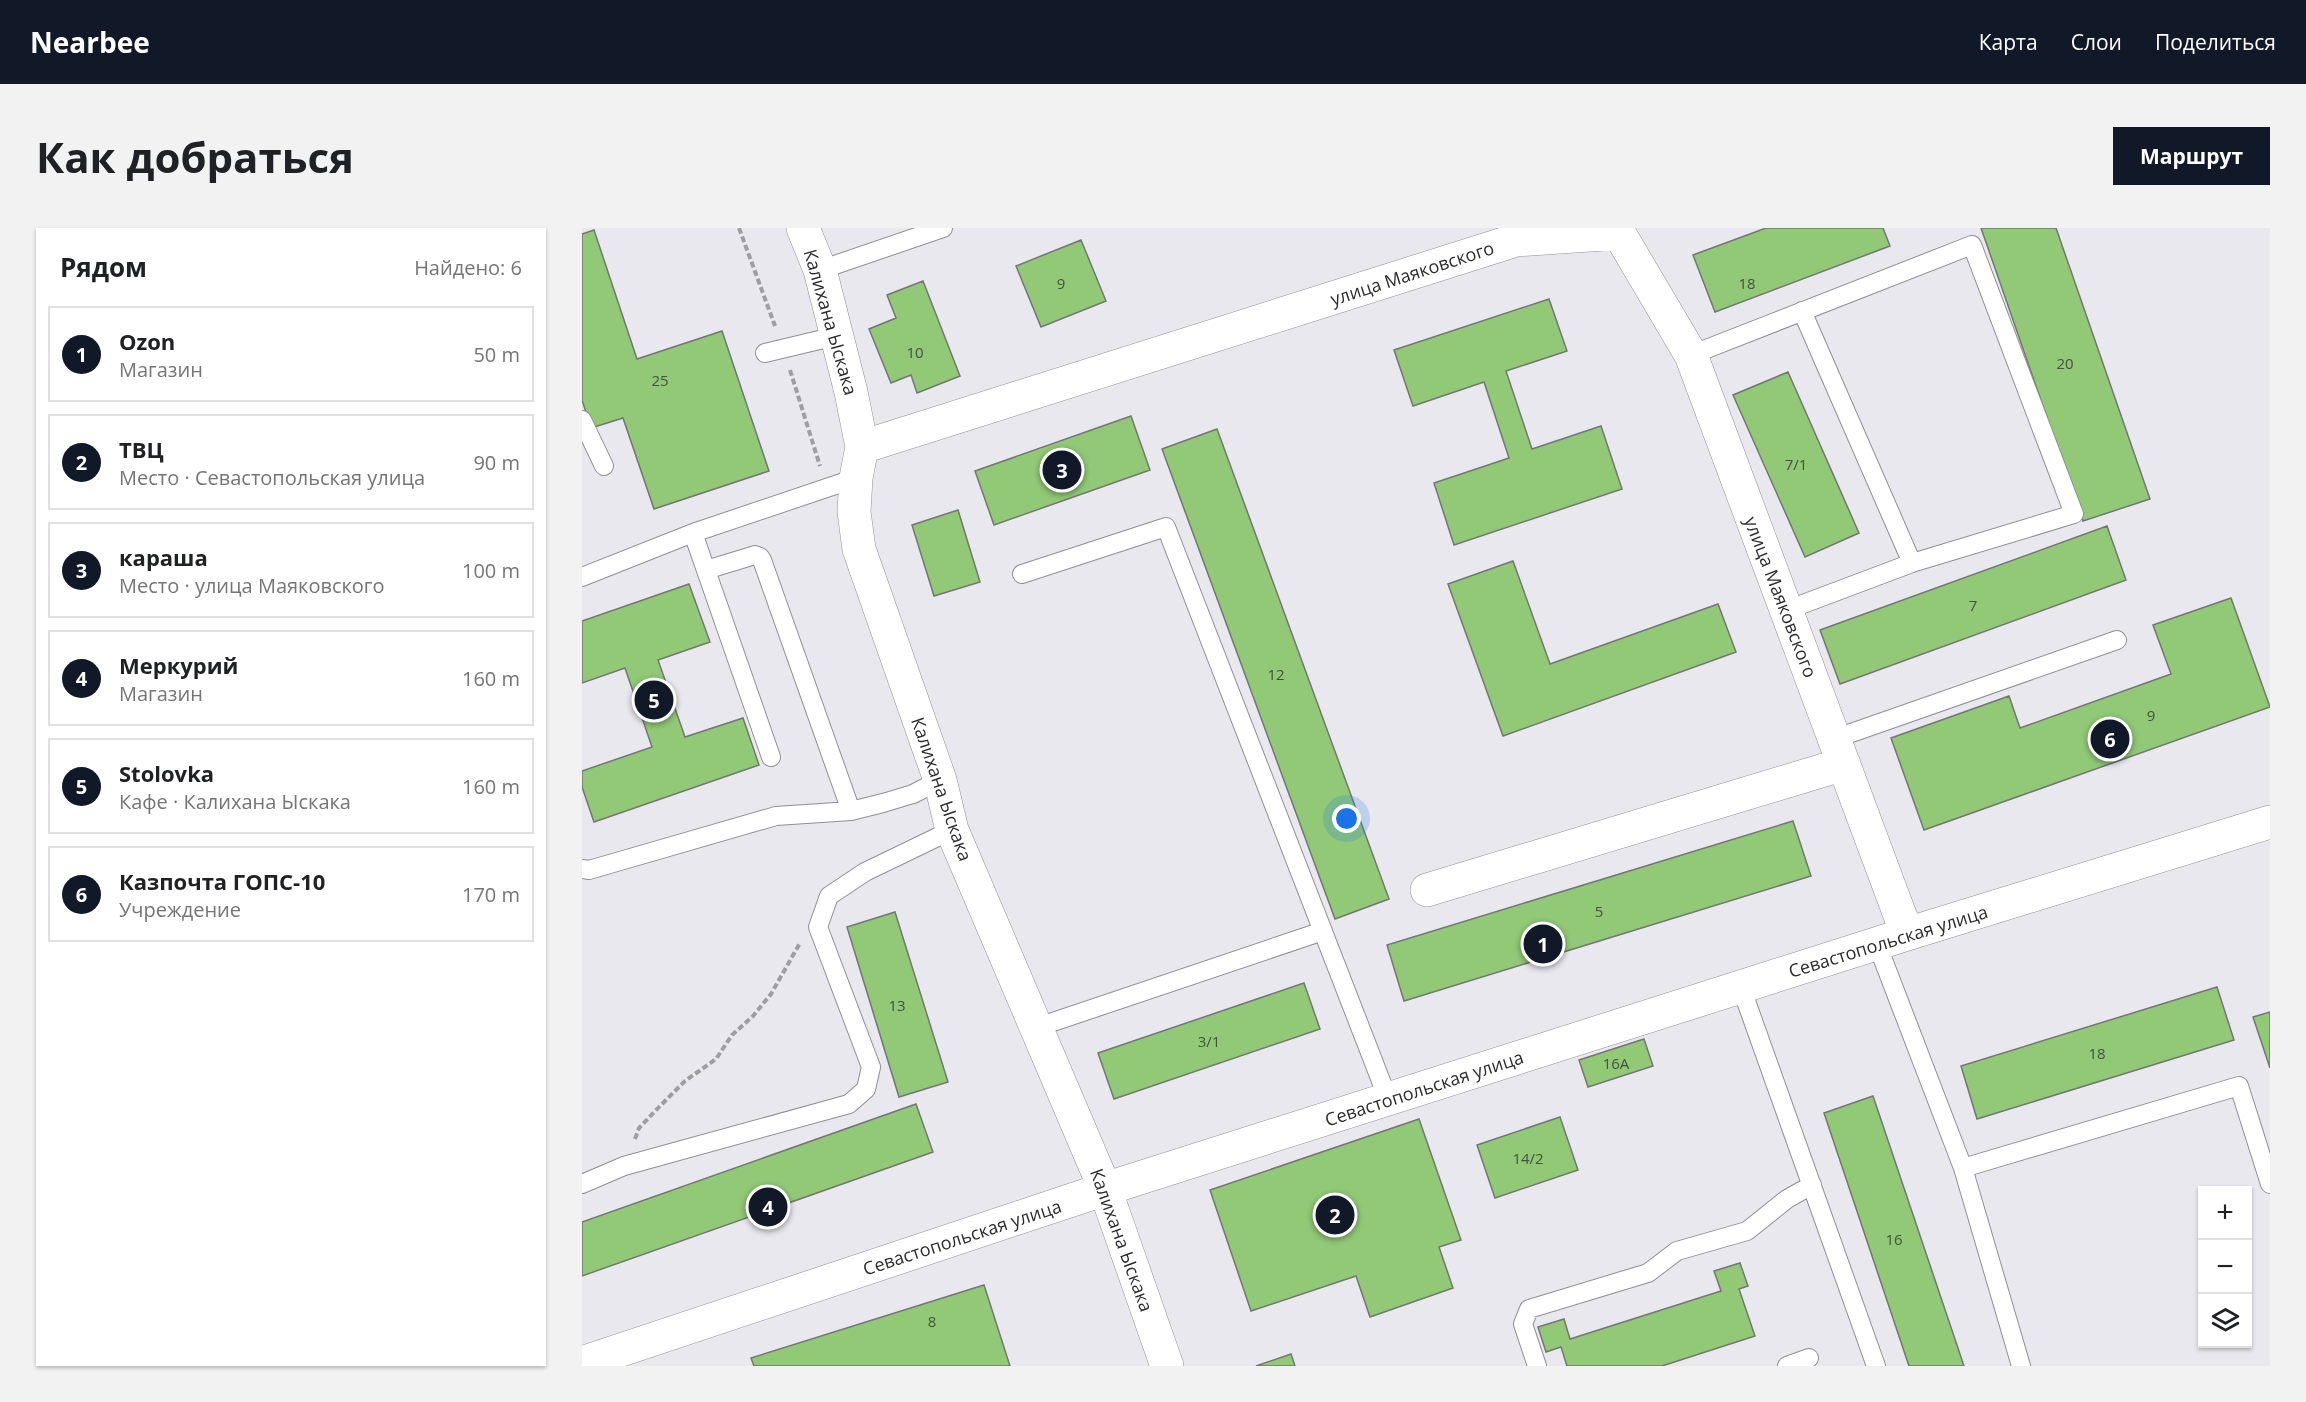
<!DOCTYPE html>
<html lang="ru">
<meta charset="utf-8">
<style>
body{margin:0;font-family:"Open Sans",sans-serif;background:#f2f2f2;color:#202124}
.controls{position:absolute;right:18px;bottom:18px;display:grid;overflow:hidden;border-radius:0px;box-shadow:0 2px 4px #0004}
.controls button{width:54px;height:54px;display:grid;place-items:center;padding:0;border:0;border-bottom:2px solid #e0e0e0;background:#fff;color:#202124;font:30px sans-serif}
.you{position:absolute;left:765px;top:591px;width:21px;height:21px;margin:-15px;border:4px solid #fff;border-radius:50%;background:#1a73e8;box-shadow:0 0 0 9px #1a73e833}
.badge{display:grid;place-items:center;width:39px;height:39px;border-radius:50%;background:#111827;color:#fff;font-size:20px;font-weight:700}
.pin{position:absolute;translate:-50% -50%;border:3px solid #fff;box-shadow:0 2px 6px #0006}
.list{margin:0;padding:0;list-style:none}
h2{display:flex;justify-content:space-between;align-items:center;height:78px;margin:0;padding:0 24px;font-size:26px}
h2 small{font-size:20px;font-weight:400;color:#757577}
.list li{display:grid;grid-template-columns:39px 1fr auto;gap:18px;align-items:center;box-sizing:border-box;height:96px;margin:0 12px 12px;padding:0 12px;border:2px solid #e0e0e0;border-radius:0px}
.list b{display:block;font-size:22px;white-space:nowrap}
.list p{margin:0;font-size:20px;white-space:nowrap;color:#757577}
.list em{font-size:20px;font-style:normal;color:#757577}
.icon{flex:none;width:33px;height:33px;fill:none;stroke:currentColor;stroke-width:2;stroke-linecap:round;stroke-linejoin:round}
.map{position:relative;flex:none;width:1688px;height:1138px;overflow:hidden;border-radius:0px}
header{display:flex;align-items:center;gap:36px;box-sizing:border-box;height:84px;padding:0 30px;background:#111827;color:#fff}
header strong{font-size:28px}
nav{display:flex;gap:33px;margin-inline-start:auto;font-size:21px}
.intro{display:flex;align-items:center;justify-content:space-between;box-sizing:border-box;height:144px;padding:0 36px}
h1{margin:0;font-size:42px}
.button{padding:15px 27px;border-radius:0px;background:#111827;color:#fff;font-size:21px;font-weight:700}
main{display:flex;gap:36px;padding:0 36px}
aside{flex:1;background:#fff;border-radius:0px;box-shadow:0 2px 4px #0004}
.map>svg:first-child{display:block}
</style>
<header>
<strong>Nearbee</strong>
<nav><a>Карта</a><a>Слои</a><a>Поделиться</a></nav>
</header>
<div class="intro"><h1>Как добраться</h1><a class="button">Маршрут</a></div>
<main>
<aside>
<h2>Рядом<small>Найдено: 6</small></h2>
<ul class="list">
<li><span class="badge">1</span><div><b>Ozon</b><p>Магазин</p></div><em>50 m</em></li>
<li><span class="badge">2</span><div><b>ТВЦ</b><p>Место · Севастопольская улица</p></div><em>90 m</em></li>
<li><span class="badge">3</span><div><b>караша</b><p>Место · улица Маяковского</p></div><em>100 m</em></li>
<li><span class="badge">4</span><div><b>Меркурий</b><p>Магазин</p></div><em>160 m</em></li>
<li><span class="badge">5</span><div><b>Stolovka</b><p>Кафе · Калихана Ыскака</p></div><em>160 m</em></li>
<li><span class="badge">6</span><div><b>Казпочта ГОПС-10</b><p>Учреждение</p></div><em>170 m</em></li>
</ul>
</aside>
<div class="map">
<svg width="1688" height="1138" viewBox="0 0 1688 1138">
<rect width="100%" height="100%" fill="#e9e8ee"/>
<path fill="#91c977" stroke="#737672" stroke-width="1.5" d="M 1184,0 L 1301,0 L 1308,18 L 1133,84 L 1111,27 Z
M 1399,0 L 1474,0 L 1568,271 L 1501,293 Z
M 12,2 L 55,131 L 140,103 L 187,243 L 72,281 L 41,190 L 9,200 L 0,172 L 0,6 Z
M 499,12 L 524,73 L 459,99 L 434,38 Z
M 341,53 L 378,148 L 335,165 L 329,147 L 309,155 L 287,101 L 314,90 L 305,67 Z
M 967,71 L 985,123 L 924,143 L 950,221 L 1019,198 L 1040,261 L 872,317 L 852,255 L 927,230 L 902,154 L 831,178 L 812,122 Z
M 1206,144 L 1277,305 L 1223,329 L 1151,167 Z
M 549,188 L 568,242 L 412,297 L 393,243 Z
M 635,201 L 807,671 L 753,691 L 580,221 Z
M 376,282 L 398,354 L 352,368 L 330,297 Z
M 1525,298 L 1544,352 L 1258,456 L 1238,402 Z
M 931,333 L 968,436 L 1136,376 L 1154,424 L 921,508 L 866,356 Z
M 107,356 L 128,414 L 76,432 L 103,509 L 161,490 L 177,537 L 12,594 L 0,559 L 0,543 L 70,519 L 43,440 L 0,455 L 0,393 Z
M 1649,370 L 1688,479 L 1342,602 L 1309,510 L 1427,468 L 1438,500 L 1589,446 L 1571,397 Z
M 1211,593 L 1229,648 L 822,773 L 805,717 Z
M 313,684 L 366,854 L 317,869 L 265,699 Z
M 722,755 L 738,801 L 532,871 L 516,825 Z
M 1635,759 L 1652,812 L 1395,891 L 1379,838 Z
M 1688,784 L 1688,840 L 1671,789 Z
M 1062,811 L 1071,838 L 1006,859 L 997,832 Z
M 1291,868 L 1382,1138 L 1327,1138 L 1242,885 Z
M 334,876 L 351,924 L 0,1048 L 0,994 Z
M 978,889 L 996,942 L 913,970 L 895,917 Z
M 837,891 L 879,1012 L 857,1019 L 871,1060 L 788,1089 L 774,1048 L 669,1083 L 628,962 Z
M 1158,1035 L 1166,1058 L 1157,1061 L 1173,1108 L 1080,1138 L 985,1138 L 979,1119 L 964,1124 L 956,1099 L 982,1091 L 988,1111 L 1139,1063 L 1132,1043 Z
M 402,1057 L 428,1138 L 172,1138 L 169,1130 Z
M 709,1126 L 713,1138 L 674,1138 Z"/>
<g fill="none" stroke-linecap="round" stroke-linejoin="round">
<g stroke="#908f94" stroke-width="20">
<path id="lane" d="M 238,42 L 361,0
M 1220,83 L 1330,335
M 183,125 L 254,108
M 1109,127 L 1390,17 L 1492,286 L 1330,335 L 1205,382
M 0,192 L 22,238
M 111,305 L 189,529
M 124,342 L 173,327 L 178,329 L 180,332 L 269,583
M 440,346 L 584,299 L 806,871
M 0,349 L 111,305 L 274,250
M 1252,511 L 1535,412
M 0,641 L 7,642 L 194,588 L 269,583 L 301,575 L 331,566 L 358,552
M 1295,716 L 1381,940 L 1657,858 L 1688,956
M 1159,759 L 1294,1138
M 456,799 L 741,703
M 1381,940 L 1439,1138
M 0,956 L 42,938 L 267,876 L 284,861 L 289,839 L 236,699 L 247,668 L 283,644 L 370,602
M 955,1138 L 941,1096 L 947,1081 L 1066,1045 L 1095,1023 L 1165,1003 L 1205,971 L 1230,957
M 1205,1138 L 1227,1130"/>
</g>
<g stroke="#908f94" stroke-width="34">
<path id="street" d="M 221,0 L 238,42 L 269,164 L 280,219 L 274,250 L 272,284 L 277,321 L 358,552 L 370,602 L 523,961 L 585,1138
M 280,219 L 934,12 L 1037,5 L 1109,127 L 1325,706
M 845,662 L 1262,536
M 0,1135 L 523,961 L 1325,706 L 1688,594"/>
</g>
<path stroke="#9e9ea2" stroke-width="4" stroke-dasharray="6 3" stroke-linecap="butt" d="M 157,0 L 193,98
M 208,142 L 238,238
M 53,911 L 57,900 L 79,877 L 103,853 L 134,831 L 150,807 L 171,788 L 189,766 L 218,715"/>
<use href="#lane" stroke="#fff" stroke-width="18"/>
<use href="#street" stroke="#fff" stroke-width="33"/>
</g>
<g text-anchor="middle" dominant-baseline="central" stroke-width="5" stroke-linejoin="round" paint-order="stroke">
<g font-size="15" fill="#445240">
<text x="479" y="55">9</text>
<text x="1165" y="55">18</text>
<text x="333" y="124">10</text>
<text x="1483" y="135">20</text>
<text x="78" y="152">25</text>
<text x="1214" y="236">7/1</text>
<text x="1391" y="377">7</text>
<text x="694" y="446">12</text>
<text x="1569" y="487">9</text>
<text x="1017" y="683">5</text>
<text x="315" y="777">13</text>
<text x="627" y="813">3/1</text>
<text x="1515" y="825">18</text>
<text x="1034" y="835">16А</text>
<text x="946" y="930">14/2</text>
<text x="1312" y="1011">16</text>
<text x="350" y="1093">8</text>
</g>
<g font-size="18" fill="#2b2b2d" stroke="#fff">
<text transform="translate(830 45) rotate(-18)">улица Маяковского</text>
<text transform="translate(249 94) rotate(74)">Калихана Ыскака</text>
<text transform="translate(1199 369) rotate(69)">улица Маяковского</text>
<text transform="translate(360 561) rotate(71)">Калихана Ыскака</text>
<text transform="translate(1306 713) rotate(-17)">Севастопольская улица</text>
<text transform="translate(842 860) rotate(-18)">Севастопольская улица</text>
<text transform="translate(380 1009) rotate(-18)">Севастопольская улица</text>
<text transform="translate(540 1012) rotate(70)">Калихана Ыскака</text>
</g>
</g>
</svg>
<div class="controls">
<button>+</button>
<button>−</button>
<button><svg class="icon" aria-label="layers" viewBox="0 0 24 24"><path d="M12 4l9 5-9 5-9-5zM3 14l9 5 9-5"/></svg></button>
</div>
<div class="you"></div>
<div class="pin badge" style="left:961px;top:716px">1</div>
<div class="pin badge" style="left:753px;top:987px">2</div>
<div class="pin badge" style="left:480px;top:242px">3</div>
<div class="pin badge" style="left:186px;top:979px">4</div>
<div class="pin badge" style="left:72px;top:472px">5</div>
<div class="pin badge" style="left:1528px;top:511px">6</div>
</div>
</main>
